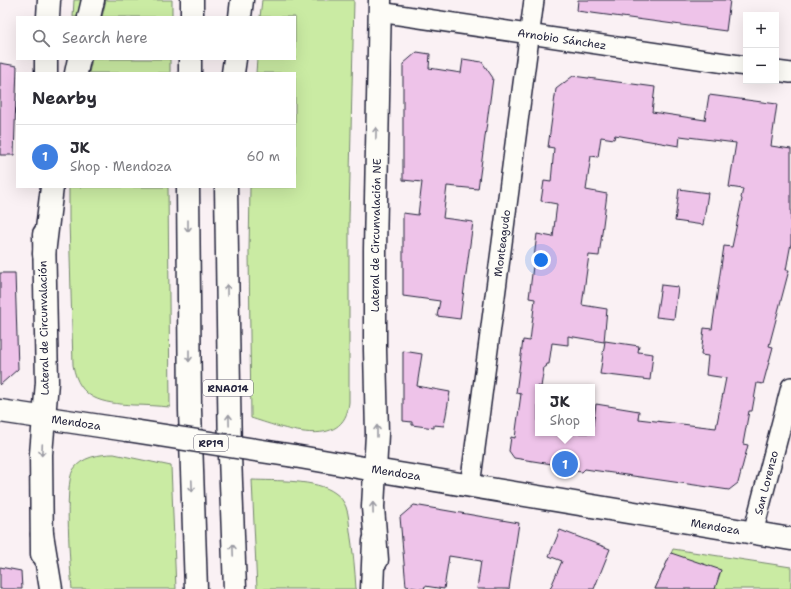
<!DOCTYPE html>
<meta charset="utf-8">
<style>
body{margin:0;font-family:"Shantell Sans",sans-serif;background:#f2f2f3;color:#2b2b33}
.controls{position:absolute;right:12px;top:12px;display:grid;overflow:hidden;border-radius:0px;box-shadow:0 4px 16px #0002}
.controls button{width:36px;height:36px;display:grid;place-items:center;padding:0;border:0;border-bottom:1px solid #e1e1e2;background:#fff;color:#2b2b33;font:20px sans-serif}
.you{position:absolute;left:541px;top:260px;width:14px;height:14px;margin:-10px;border:3px solid #fff;border-radius:50%;background:#1a73e8;box-shadow:0 0 0 6px #1a73e833}
.badge{display:grid;place-items:center;width:26px;height:26px;border-radius:50%;background:#111827;color:#fff;font-size:13px;font-weight:700}
.pin{position:absolute;translate:-50% -50%;border:2px solid #fff;box-shadow:0 1px 4px #0006}
.popup{position:absolute;left:535px;top:384px;width:60px;height:52px;box-sizing:border-box;display:grid;place-content:center;border-radius:0px;background:#fff;filter:drop-shadow(0 1px 3px #0005);font-size:13px;white-space:nowrap;color:#7c7c81}
.popup b{font-size:15px;color:#2b2b33}
.popup::after{content:'';position:absolute;left:50%;top:100%;margin-left:-8px;border:8px solid transparent;border-top-color:#fff}
.list{margin:0;padding:0;list-style:none}
h2{display:flex;justify-content:space-between;align-items:center;height:52px;margin:0;padding:0 16px;font-size:17px}
h2 small{font-size:13px;font-weight:400;color:#7c7c81}
.list li{display:grid;grid-template-columns:26px 1fr auto;gap:12px;align-items:center;box-sizing:border-box;height:64px;padding:0 16px;border-top:1px solid #e1e1e2}
.list b{display:block;font-size:15px;white-space:nowrap}
.list p{margin:0;font-size:13px;white-space:nowrap;color:#7c7c81}
.list em{font-size:13px;font-style:normal;color:#7c7c81}
.icon{flex:none;width:22px;height:22px;fill:none;stroke:currentColor;stroke-width:2;stroke-linecap:round;stroke-linejoin:round}
.map{position:relative;flex:none;width:791px;height:589px;overflow:hidden}
.search{position:absolute;background:#fff;box-shadow:0 4px 16px #0002;left:16px;top:16px;width:280px;height:44px;display:flex;align-items:center;gap:10px;box-sizing:border-box;padding:0 14px;border-radius:0px;color:#7c7c81;font-size:15px}
.panel{position:absolute;background:#fff;box-shadow:0 4px 16px #0002;left:16px;top:72px;width:280px;height:116px;border-radius:0px}
.map>svg:first-child{display:block}
</style>
<div class="map">
<svg width="791" height="589" viewBox="0 0 791 589">
<rect width="100%" height="100%" fill="#faf1f4"/>
<filter id="ink" filterUnits="userSpaceOnUse"><feTurbulence type="fractalNoise" baseFrequency=".025" numOctaves="2"/><feDisplacementMap in="SourceGraphic" scale="8" xChannelSelector="R" yChannelSelector="G"/><feConvolveMatrix kernelMatrix="1 2 1 2 8 2 1 2 1" color-interpolation-filters="sRGB"/></filter>
<g filter="url(#ink)">
<path fill="#caeba3" stroke="#76866f" d="M 74,0 L 85,0 L 80,17 L 73,17 Z
M 106,0 L 172,0 L 172,17 L 102,17 Z
M 262,0 L 354,0 L 349,218 L 349,402 C 345,453 280,427 251,418 L 249,252 L 250,187 L 295,187 L 295,73 L 256,73 L 257,59 L 295,59 L 295,17 L 260,17 Z
M 92,59 L 170,59 L 170,73 L 89,73 Z
M 69,187 L 168,187 L 170,407 C 157,406 145,405 133,405 C 102,403 79,400 73,365 L 69,219 Z
M 114,454 L 171,466 L 176,589 L 72,589 C 70,568 64,485 73,470 C 81,457 100,454 114,454 Z
M 252,480 C 274,481 317,479 335,493 C 340,496 344,502 346,507 C 349,515 349,523 350,531 C 353,550 355,570 356,589 L 257,589 Z
M 673,549 L 791,567 L 791,589 L 655,589 Z"/>
<path fill="#eec3e9" stroke="#22223b" fill-rule="evenodd" d="M 578,0 L 730,0 L 726,31 L 577,11 Z
M 417,52 L 430,54 L 429,68 L 461,73 L 463,59 L 482,62 L 493,78 L 478,189 L 447,186 L 443,218 L 473,222 L 460,319 L 437,316 L 440,301 L 403,296 L 403,213 L 418,215 L 422,182 L 403,180 L 403,64 Z
M 0,63 L 17,66 L 14,155 L 0,155 Z
M 573,76 L 655,87 L 652,112 L 705,120 L 709,95 L 777,104 L 771,146 L 791,149 L 791,243 L 786,270 L 789,270 L 769,346 L 773,347 L 763,384 L 757,383 L 752,411 L 749,411 L 743,444 L 748,445 L 738,483 L 729,490 L 585,469 L 582,472 L 552,468 L 552,464 L 514,458 L 509,451 L 511,437 L 515,438 L 521,394 L 516,393 L 523,340 L 530,341 L 535,299 L 529,298 L 537,234 L 553,237 L 555,220 L 557,204 L 541,201 L 544,181 L 551,182 L 554,148 L 548,147 L 556,89 ZM 615,135 L 679,146 L 680,136 L 736,143 L 729,187 L 743,189 L 741,198 L 742,199 L 732,247 L 724,246 L 712,329 L 704,328 L 701,355 L 708,356 L 706,375 L 726,378 L 716,428 L 638,419 L 639,411 L 596,404 L 592,433 L 538,433 L 538,386 L 541,387 L 544,367 L 546,367 L 547,364 L 549,364 L 552,343 L 568,345 L 568,336 L 604,342 L 607,309 L 582,305 L 589,255 L 599,256 L 607,194 L 586,190 L 591,156 L 598,157 L 601,137 L 614,139 Z
M 679,189 L 708,193 L 703,225 L 675,221 Z
M 0,273 L 15,273 L 18,369 L 0,385 Z
M 661,285 L 678,287 L 674,319 L 656,317 Z
M 605,341 L 639,346 L 638,352 L 653,354 L 650,380 L 600,374 Z
M 403,351 L 422,354 L 417,386 L 450,392 L 444,426 L 434,425 L 434,428 L 412,425 L 412,422 L 403,421 Z
M 414,505 L 519,523 L 509,589 L 477,589 L 481,561 L 449,556 L 444,589 L 425,586 L 424,589 L 420,589 L 406,586 L 400,517 Z
M 560,530 L 610,549 L 594,589 L 550,589 L 562,561 L 549,556 Z
M 671,553 L 721,570 L 715,589 L 655,589 Z
M 0,567 L 21,571 L 22,589 L 0,589 Z"/>
<g fill="none" stroke-linecap="round" stroke-linejoin="round">
<g stroke="#22223b" stroke-width="22">
<g id="minor">
<path id="s1" d="M 379,12 L 746,66"/>
<path d="M 776,71 L 791,73"/>
<path id="s2" d="M 470,486 L 534,0"/>
<path id="s3" d="M 753,533 L 791,387"/>
</g>
</g>
<g stroke="#22223b" stroke-width="25">
<g id="tertiary">
<path d="M 48,17 L 49,0"/>
<path d="M 46,73 L 46,59"/>
<path d="M 42,554 L 41,454 L 47,382 L 44,234"/>
<path id="s4" d="M 377,560 L 373,507 L 377,434 L 375,350 L 375,249 L 380,0"/>
</g>
</g>
<g stroke="#22223b" stroke-width="25">
<g id="secondary">
<path id="s5" d="M 375,470 L 791,539"/>
</g>
</g>
<g stroke="#22223b" stroke-width="25">
<g id="primary">
<path id="s6" d="M 0,411 L 127,430"/>
<path d="M 294,456 L 375,470"/>
</g>
</g>
<g stroke="#22223b" stroke-width="25">
<path id="motorway" d="M 89,17 L 93,0
M 192,17 L 192,0
M 240,17 L 242,0
M 76,73 L 79,59
M 190,73 L 190,59
M 233,73 L 235,59
M 188,187 L 190,410 L 196,589
M 226,187 L 230,456 L 235,589
M 44,254 L 52,187
M 42,534 L 51,589
M 372,589 L 374,541"/>
</g>
<use href="#minor" stroke="#fdfcf7" stroke-width="19"/>
<use href="#tertiary" stroke="#fdfcf7" stroke-width="22"/>
<use href="#secondary" stroke="#fdfcf7" stroke-width="22"/>
<use href="#primary" stroke="#fdfcf7" stroke-width="22"/>
<use href="#motorway" stroke="#fdfcf7" stroke-width="22"/>
<g stroke="#22223b" stroke-width="25" stroke-linecap="butt">
<path id="primary-bridge" d="M 127,430 L 294,456"/>
</g>
<use href="#primary-bridge" stroke="#fdfcf7" stroke-width="22"/>
</g>
<defs><path id="oneway-shaft" d="M-6 0H5M1.5-3L5.5 0L1.5 3" fill="none" stroke-width="1.6" stroke-linecap="round" stroke-linejoin="round"/></defs>
<g stroke="#9a9aa2">
<use href="#oneway-shaft" transform="translate(376 133) rotate(-89)"/>
<use href="#oneway-shaft" transform="translate(188 226) rotate(90)"/>
<use href="#oneway-shaft" transform="translate(227 290) rotate(-91)"/>
<use href="#oneway-shaft" transform="translate(189 356) rotate(90)"/>
<use href="#oneway-shaft" transform="translate(229 420) rotate(-91)"/>
<use href="#oneway-shaft" transform="translate(377 431) rotate(-90)"/>
<use href="#oneway-shaft" transform="translate(42 450) rotate(93)"/>
<use href="#oneway-shaft" transform="translate(192 486) rotate(88)"/>
<use href="#oneway-shaft" transform="translate(373 508) rotate(-91)"/>
<use href="#oneway-shaft" transform="translate(233 550) rotate(-92)"/>
</g>
</g>
<g text-anchor="middle" dominant-baseline="central" stroke-width="3" stroke-linejoin="round" paint-order="stroke">
<g fill="#fdfcf7" stroke="#646373" stroke-width="1">
<rect x="203" y="380" width="50" height="16" rx="3"/>
<rect x="194" y="435" width="34" height="16" rx="3"/>
</g>
<g font-size="10" font-weight="bold" fill="#22223b">
<text x="228" y="388">RNA014</text>
<text x="211" y="443">RP19</text>
</g>
<g font-size="11" fill="#22223b" stroke="#fdfcf7">
<text stroke="none"><textPath href="#s1" startOffset="185">Arnobio Sánchez</textPath></text>
<text stroke="none"><textPath href="#s4" startOffset="325">Lateral de Circunvalación NE</textPath></text>
<text stroke="none"><textPath href="#s2" startOffset="245">Monteagudo</textPath></text>
<text transform="translate(44 328) rotate(-91)">Lateral de Circunvalación</text>
<text stroke="none"><textPath href="#s6" startOffset="77">Mendoza</textPath></text>
<text transform="translate(396 473) rotate(9)">Mendoza</text>
<text stroke="none"><textPath href="#s3" startOffset="52">San Lorenzo</textPath></text>
<text stroke="none"><textPath href="#s5" startOffset="345">Mendoza</textPath></text>
</g>
</g>
</svg>
<div class="controls">
<button>+</button>
<button>−</button>
</div>
<div class="you"></div>
<div class="pin badge" style="left:565px;top:464px;background:#3f7fe0">1</div>
<div class="popup"><b>JK</b>Shop</div>
<div class="search"><svg class="icon" aria-label="search" viewBox="0 0 24 24"><circle cx="10" cy="10" r="6"/><path d="M15 15l6 6"/></svg>Search here</div>
<section class="panel">
<h2>Nearby<small></small></h2>
<ul class="list">
<li><span class="badge" style="background:#3f7fe0">1</span><div><b>JK</b><p>Shop · Mendoza</p></div><em>60 m</em></li>
</ul>
</section>
</div>
